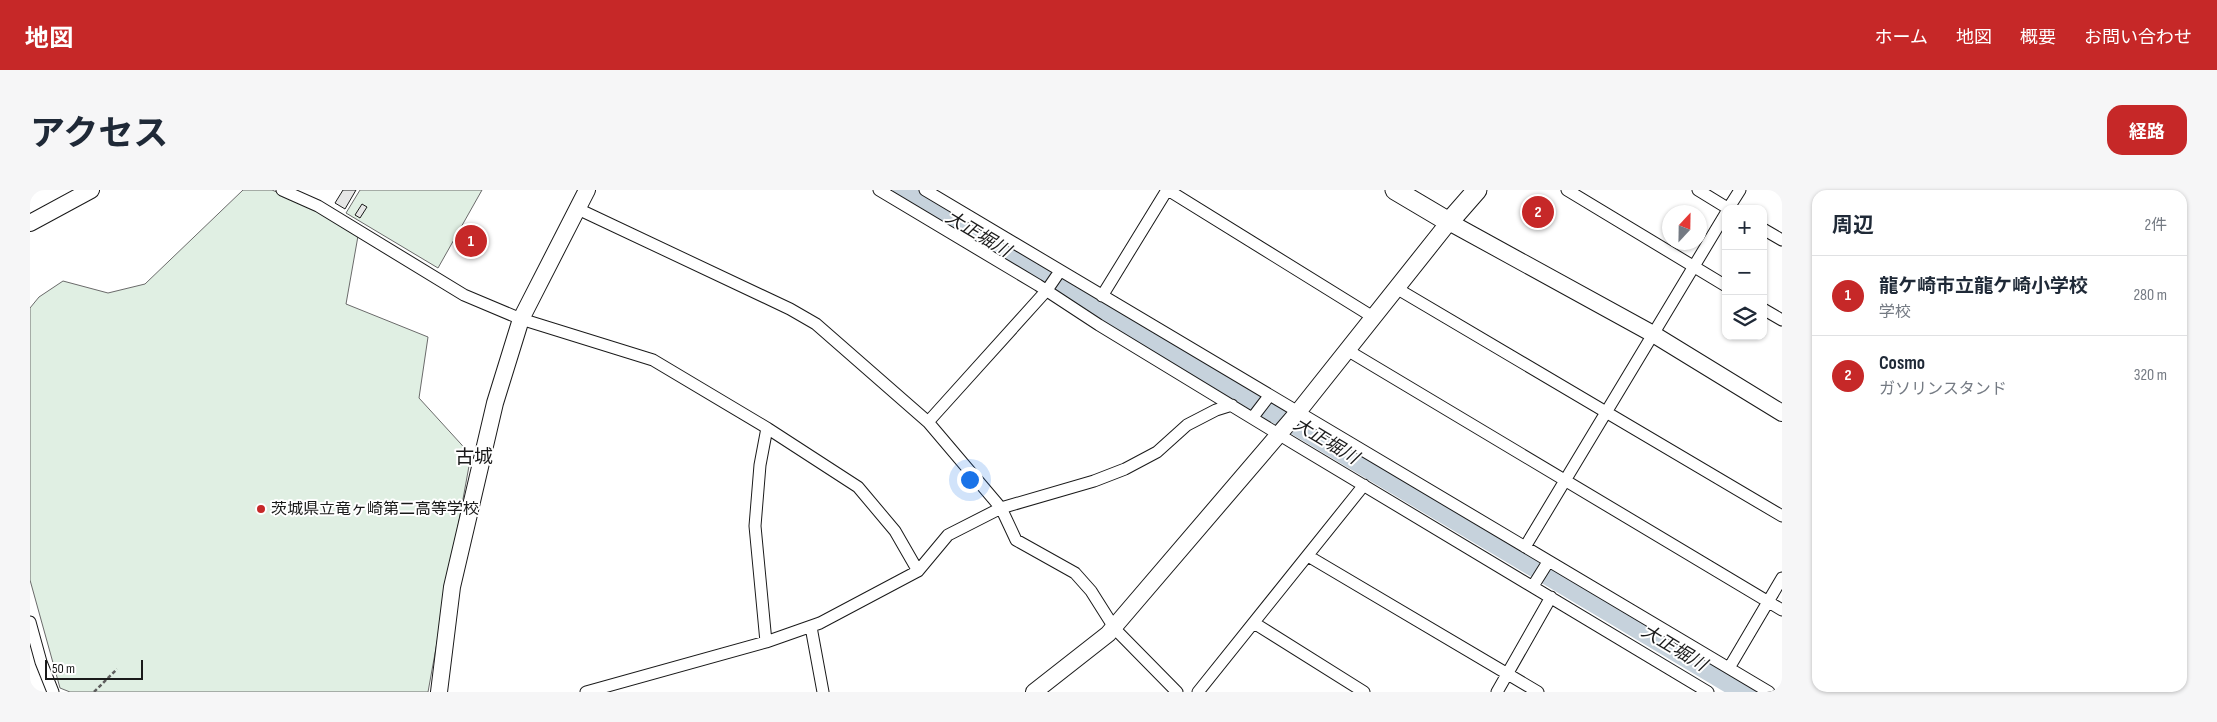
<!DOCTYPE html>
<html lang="ja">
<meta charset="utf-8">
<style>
body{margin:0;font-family:"Sofia Sans Condensed","Noto Sans JP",sans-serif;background:#f6f6f7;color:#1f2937}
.controls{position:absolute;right:15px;top:15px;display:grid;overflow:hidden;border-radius:10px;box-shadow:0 1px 4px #0004}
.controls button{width:45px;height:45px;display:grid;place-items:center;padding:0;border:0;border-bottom:1px solid #e0e1e3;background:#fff;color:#1f2937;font:25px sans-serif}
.compass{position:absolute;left:1632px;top:15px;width:45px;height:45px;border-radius:50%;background:#fff;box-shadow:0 1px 4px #0004;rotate:22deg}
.scale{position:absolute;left:15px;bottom:12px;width:98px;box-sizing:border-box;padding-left:5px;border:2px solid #1a1a1a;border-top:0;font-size:14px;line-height:18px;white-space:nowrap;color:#1a1a1a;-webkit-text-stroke:4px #fff;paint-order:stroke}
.you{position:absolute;left:939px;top:289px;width:18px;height:18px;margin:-12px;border:4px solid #fff;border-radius:50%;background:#1a73e8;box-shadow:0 0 0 8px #1a73e833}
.badge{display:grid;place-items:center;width:32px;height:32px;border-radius:50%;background:#c62828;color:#fff;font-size:16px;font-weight:700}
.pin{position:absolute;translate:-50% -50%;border:2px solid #fff;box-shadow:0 1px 5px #0006}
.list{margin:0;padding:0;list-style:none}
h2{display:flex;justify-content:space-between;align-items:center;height:65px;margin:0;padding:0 20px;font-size:21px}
h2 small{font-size:16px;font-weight:400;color:#747a83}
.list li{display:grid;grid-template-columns:32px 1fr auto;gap:15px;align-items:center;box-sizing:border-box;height:80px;padding:0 20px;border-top:1px solid #e0e1e3}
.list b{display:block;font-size:19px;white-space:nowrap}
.list p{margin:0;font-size:16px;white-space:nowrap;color:#747a83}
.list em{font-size:16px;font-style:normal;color:#747a83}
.icon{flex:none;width:28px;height:28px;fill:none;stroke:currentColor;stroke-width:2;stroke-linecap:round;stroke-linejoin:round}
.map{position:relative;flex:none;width:1752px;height:502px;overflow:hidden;border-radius:15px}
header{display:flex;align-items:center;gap:30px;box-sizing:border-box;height:70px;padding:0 25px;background:#c62828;color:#fff}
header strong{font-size:24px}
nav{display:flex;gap:28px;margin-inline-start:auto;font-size:18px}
.intro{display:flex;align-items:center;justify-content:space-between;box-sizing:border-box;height:120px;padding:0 30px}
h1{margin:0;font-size:35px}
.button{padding:12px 22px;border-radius:15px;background:#c62828;color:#fff;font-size:18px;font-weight:700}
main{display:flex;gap:30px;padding:0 30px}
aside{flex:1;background:#fff;border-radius:15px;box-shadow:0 1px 4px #0004}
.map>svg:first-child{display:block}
</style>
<header>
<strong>地図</strong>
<nav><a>ホーム</a><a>地図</a><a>概要</a><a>お問い合わせ</a></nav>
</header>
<div class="intro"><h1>アクセス</h1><a class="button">経路</a></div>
<main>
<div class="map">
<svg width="1752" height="502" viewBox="0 0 1752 502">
<rect width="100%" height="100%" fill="#fff"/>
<path fill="#e0efe3" stroke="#6a6a6a" d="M 213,0 L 242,0 L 292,21 L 328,46 L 316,114 L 398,147 L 389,208 L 441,265 L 398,502 L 40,502 L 30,498 L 0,390 L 0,118 L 9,107 L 33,91 L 78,103 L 115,94 Z
M 330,0 L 452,0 L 408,78 L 316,23 Z"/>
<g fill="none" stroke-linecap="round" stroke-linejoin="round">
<path stroke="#c6d2dc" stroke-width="24" d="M 875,0 L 1718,502"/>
</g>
<path fill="#e6e6e6" stroke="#1a1a1a" d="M 313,0 L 326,0 L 315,19 L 305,13 Z
M 332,14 L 337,17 L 330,28 L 325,25 Z"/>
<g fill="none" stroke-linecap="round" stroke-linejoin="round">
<g stroke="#1a1a1a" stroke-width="13">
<path id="street" d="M 252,0 L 288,16 L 434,105 L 491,129 L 623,170 L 737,238 L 828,297 L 865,341 L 888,381
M 849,0 L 1008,95 L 1069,135 L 1263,253 L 1678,502
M 895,0 L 1739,502
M 1138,0 L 1343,127
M 1537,0 L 1696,96
M 1668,0 L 1699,19
M 548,19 L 760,119 L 786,134 L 898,232 L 971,318 L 986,350 L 1045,383 L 1061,401 L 1085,439 L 1147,502
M 1698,19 L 1710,0
M 1733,39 L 1752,50
M 1366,98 L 1752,326
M 1072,106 L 1137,0
M 1733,119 L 1752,130
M 1317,160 L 1752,420
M 1223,227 L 1239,206
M 898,232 L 1017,100 L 1030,81
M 1495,357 L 1696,23
M 1278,366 L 1508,502
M 1503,396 L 1518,372
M 0,432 L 11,472 L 23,502
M 1224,433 L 1334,502
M 781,437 L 793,502
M 736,452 L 725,336 L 730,275 L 737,238
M 1699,478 L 1752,388
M 556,502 L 736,452 L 790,433 L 888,381 L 918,345 L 971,318 L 1064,291 L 1095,279 L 1127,262 L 1157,235 L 1186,220 L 1202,215
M 1168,502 L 1334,295
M 1467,502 L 1521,407"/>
</g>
<g stroke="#1a1a1a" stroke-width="18">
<path id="secondary" d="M 0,33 L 61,0
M 409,502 L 422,397 L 465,213 L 491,129 L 557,0
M 1004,502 L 1078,444 L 1268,222 L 1419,32 L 1623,144 L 1752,223"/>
</g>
<g stroke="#1a1a1a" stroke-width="21">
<path id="primary" d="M 1365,0 L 1419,32 L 1447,0"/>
</g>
<path stroke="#5f5f5f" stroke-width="2.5" stroke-dasharray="4 2.5" stroke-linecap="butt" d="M 64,502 L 87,479"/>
<use href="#street" stroke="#fff" stroke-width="11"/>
<use href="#secondary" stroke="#fff" stroke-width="16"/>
<use href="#primary" stroke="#fff" stroke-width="19"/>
</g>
<circle fill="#c62828" stroke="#fff" stroke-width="2" cx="231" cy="319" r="5"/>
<g text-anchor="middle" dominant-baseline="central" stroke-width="4" stroke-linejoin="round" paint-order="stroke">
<g font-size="16" fill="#1a1a1a" stroke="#fff" text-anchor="start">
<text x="241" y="319">茨城県立竜ヶ崎第二高等学校</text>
</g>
<g font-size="18" font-style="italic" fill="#1a1a1a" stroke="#fff">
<text transform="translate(948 44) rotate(31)">大正堀川</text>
<text transform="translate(1296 251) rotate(31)">大正堀川</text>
<text transform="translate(1644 458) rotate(31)">大正堀川</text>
</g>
<g font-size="19" fill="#1a1a1a" stroke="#fff">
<text x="444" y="267">古城</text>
</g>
</g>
</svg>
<div class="controls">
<button>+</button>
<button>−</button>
<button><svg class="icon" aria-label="layers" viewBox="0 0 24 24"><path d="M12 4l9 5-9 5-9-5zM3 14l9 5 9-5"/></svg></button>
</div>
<svg class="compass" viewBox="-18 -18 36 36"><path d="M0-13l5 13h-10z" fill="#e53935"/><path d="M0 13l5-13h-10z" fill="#747a83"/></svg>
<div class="scale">50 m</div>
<div class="you"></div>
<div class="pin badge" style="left:441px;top:51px">1</div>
<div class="pin badge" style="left:1508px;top:22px">2</div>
</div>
<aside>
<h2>周辺<small>2件</small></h2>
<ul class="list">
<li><span class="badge">1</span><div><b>龍ケ崎市立龍ケ崎小学校</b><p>学校</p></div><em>280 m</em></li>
<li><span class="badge">2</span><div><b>Cosmo</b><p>ガソリンスタンド</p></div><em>320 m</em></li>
</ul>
</aside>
</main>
